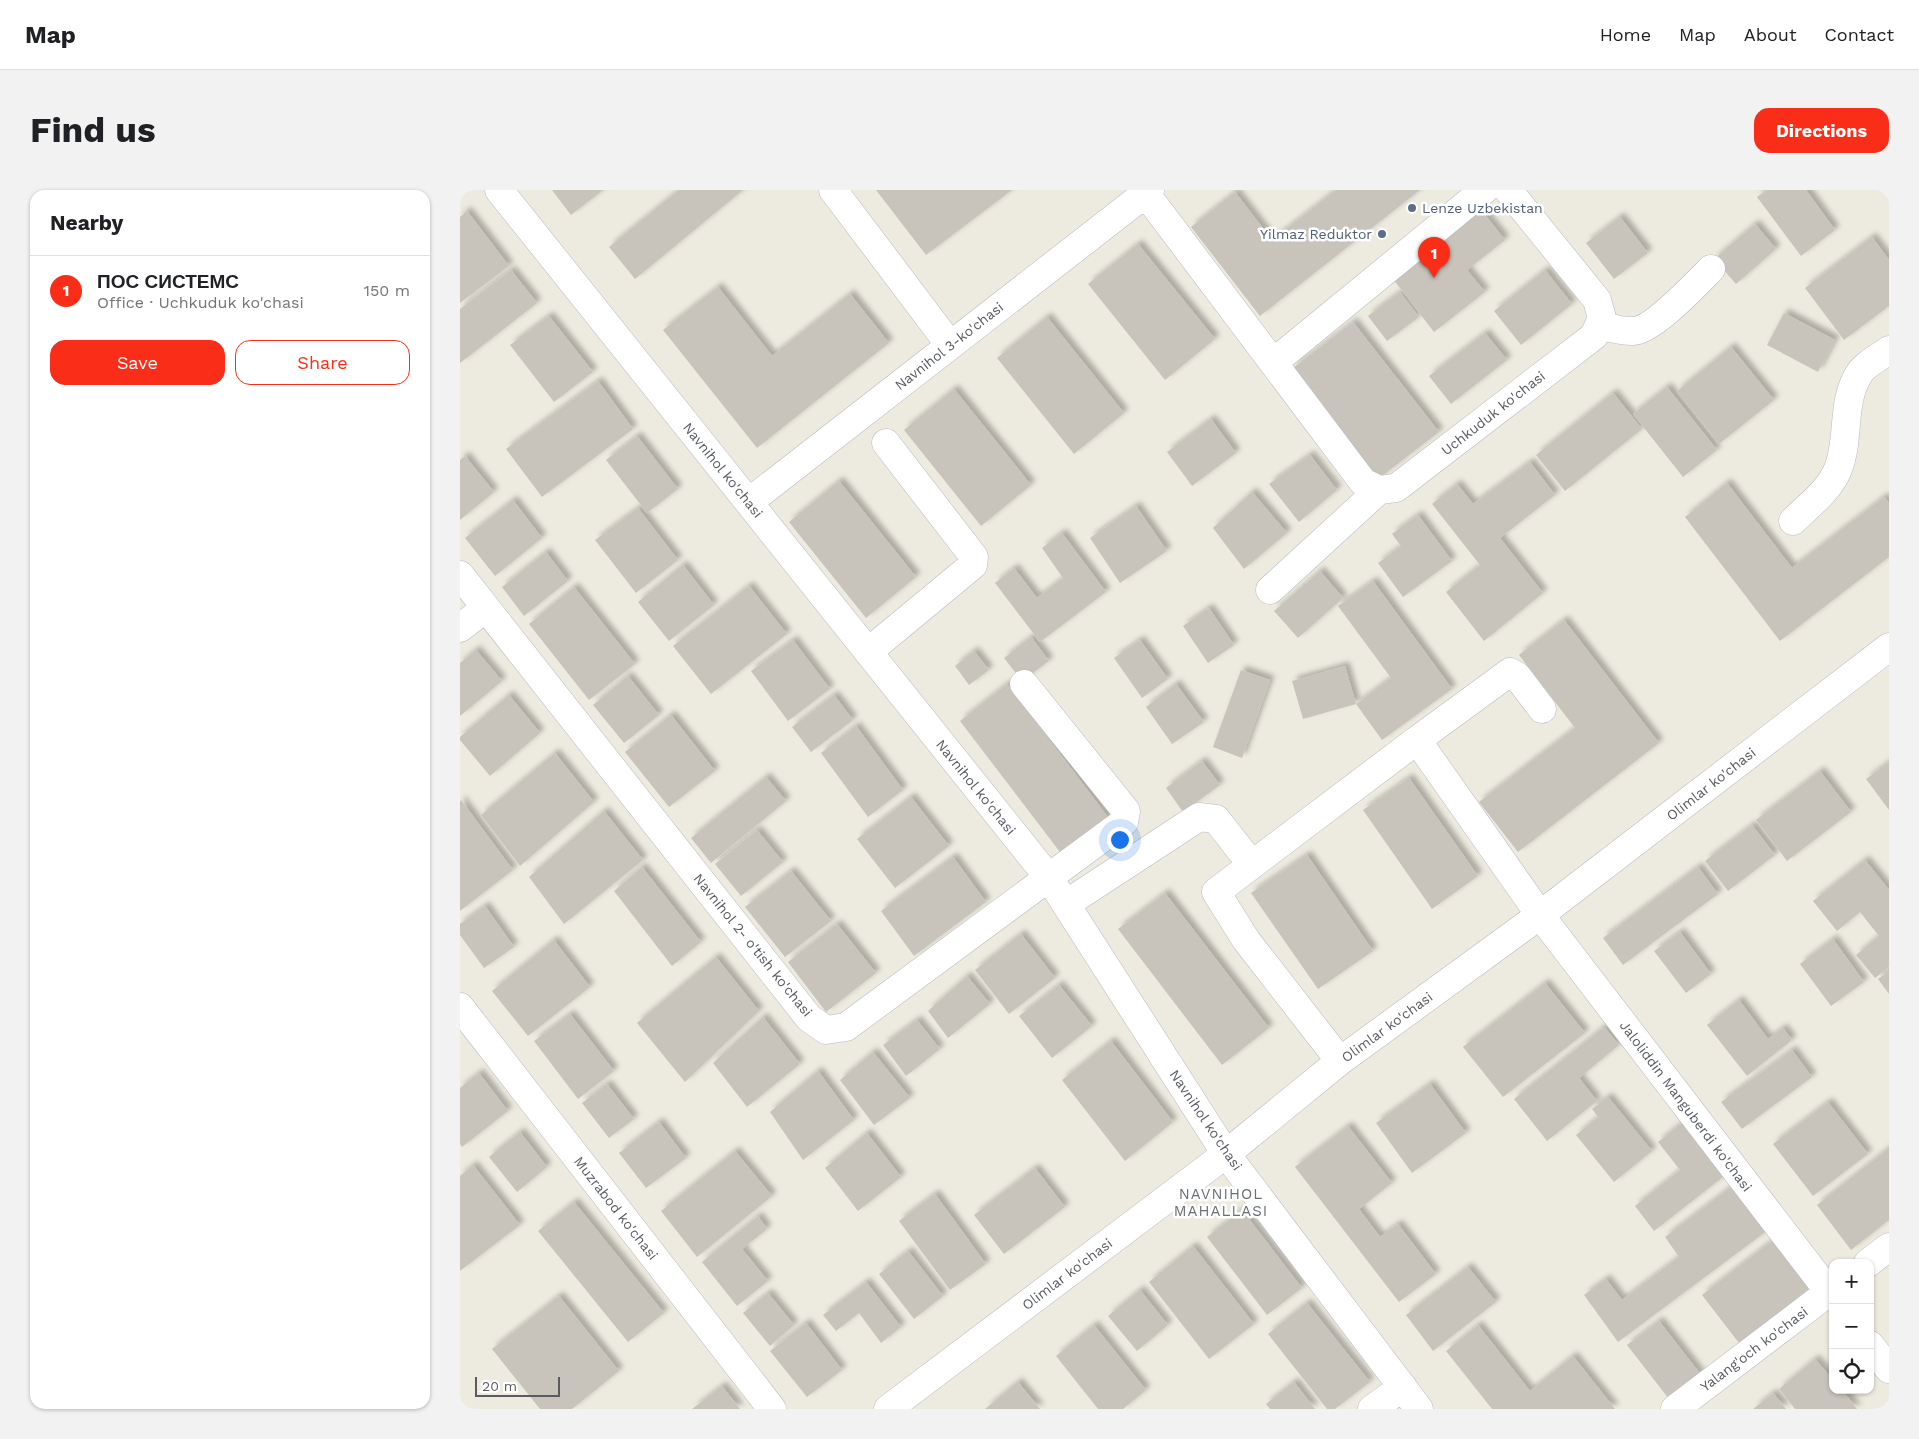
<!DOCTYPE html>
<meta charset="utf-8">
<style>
body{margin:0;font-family:"Work Sans",sans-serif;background:#f2f2f2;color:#202124}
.controls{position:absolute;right:15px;bottom:15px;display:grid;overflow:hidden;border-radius:10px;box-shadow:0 1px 4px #0004}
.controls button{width:45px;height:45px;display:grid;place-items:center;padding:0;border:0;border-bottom:1px solid #e0e0e0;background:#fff;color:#202124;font:25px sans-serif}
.scale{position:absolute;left:15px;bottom:12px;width:85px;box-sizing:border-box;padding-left:5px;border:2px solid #585c62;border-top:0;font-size:14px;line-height:18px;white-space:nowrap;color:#585c62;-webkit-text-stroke:4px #fff;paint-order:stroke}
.you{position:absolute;left:659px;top:649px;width:18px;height:18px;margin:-12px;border:4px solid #fff;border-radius:50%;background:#1a73e8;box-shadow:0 0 0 8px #1a73e833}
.badge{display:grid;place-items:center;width:32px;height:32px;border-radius:50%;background:#fa2e18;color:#fff;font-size:16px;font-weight:700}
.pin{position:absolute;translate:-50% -41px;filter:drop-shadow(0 1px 2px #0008)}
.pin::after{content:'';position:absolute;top:26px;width:18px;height:15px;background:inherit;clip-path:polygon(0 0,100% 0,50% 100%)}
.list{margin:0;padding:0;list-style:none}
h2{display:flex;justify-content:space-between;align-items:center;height:65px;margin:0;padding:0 20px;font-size:21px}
h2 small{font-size:16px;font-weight:400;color:#757577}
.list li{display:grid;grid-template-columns:32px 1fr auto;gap:15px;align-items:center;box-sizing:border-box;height:70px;padding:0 20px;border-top:1px solid #e0e0e0}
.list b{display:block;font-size:19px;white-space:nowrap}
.list p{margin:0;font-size:16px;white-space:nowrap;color:#757577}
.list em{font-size:16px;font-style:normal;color:#757577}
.actions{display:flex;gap:10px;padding:15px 20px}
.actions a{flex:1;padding:11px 0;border:1px solid #fa2e18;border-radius:15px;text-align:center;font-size:18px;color:#fa2e18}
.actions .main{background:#fa2e18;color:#fff}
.icon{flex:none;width:28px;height:28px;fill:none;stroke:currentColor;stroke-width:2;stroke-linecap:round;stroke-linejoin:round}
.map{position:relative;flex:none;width:1429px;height:1219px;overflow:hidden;border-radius:15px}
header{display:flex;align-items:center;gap:30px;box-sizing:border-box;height:70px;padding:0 25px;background:#fff;border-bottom:1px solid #e0e0e0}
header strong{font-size:24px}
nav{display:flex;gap:28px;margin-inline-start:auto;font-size:18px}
.intro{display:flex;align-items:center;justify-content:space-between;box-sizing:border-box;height:120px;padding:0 30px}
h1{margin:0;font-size:35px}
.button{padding:12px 22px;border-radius:15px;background:#fa2e18;color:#fff;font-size:18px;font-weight:700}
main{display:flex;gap:30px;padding:0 30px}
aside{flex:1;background:#fff;border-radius:15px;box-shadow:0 1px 4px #0004}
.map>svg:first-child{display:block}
</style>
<header>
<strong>Map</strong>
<nav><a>Home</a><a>Map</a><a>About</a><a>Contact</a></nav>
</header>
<div class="intro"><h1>Find us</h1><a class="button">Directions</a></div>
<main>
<aside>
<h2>Nearby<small></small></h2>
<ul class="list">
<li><span class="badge">1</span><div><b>ПОС СИСТЕМС</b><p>Office · Uchkuduk ko'chasi</p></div><em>150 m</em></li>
</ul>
<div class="actions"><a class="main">Save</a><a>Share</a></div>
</aside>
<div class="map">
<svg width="1429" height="1219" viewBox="0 0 1429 1219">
<defs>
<filter id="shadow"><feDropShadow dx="4.5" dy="-4.5" stdDeviation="2.5" flood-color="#0004"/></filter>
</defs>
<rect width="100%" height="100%" fill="#edeadf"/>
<path fill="#c8c4bc" filter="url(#shadow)" d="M 92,0 L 143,0 L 111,25 Z
M 219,0 L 283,0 L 175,89 L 149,57 Z
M 416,0 L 552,0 L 466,65 Z
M 876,0 L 960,0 L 800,126 L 731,37 L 775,2 L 812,50 Z
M 1307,0 L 1346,0 L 1375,40 L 1341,66 L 1297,7 Z
M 1021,20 L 1045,50 L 1007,80 L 1025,102 L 974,142 L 933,89 Z
M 7,21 L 49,76 L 0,113 L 0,27 Z
M 1160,27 L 1188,63 L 1154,89 L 1126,53 Z
M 1295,34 L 1316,59 L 1276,94 L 1254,69 Z
M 1412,47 L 1429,70 L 1429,116 L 1384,150 L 1345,98 Z
M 678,54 L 755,149 L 705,190 L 628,94 Z
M 51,80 L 77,113 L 0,173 L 0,119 Z
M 1085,80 L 1112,114 L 1061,155 L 1034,121 Z
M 258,97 L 312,166 L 390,104 L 429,153 L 297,258 L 203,140 Z
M 940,102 L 959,127 L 927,151 L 908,126 Z
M 1324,123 L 1375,150 L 1358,182 L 1307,155 Z
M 89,126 L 133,182 L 94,212 L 50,155 Z
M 587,127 L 664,223 L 614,264 L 537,168 Z
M 893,132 L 979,242 L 918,289 L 833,178 Z
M 1025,143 L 1047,170 L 991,214 L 969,186 Z
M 1271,157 L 1314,210 L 1259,254 L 1217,201 Z
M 138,191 L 173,239 L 82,307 L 46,259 Z
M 1207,197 L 1257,260 L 1223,287 L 1173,224 Z
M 494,199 L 571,295 L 521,336 L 444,240 Z
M 1153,203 L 1182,239 L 1105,301 L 1076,265 Z
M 751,229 L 776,263 L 732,296 L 707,262 Z
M 177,246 L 218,299 L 187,323 L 146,270 Z
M 850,265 L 877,300 L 839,332 L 809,294 Z
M 5,266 L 34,302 L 0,330 L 0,270 Z
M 1070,272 L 1095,305 L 1040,348 L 1083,403 L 1024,451 L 986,402 L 1020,375 L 972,314 L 997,294 L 1013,314 Z
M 379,291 L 456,387 L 406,428 L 329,332 Z
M 1267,293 L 1332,378 L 1424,307 L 1429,313 L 1429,367 L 1320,451 L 1225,327 Z
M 792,302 L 827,343 L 784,379 L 753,338 Z
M 53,310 L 82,348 L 35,386 L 5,348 Z
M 676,316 L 707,361 L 660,393 L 630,348 Z
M 178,318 L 218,370 L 176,403 L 135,350 Z
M 958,325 L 992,371 L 943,407 L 918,373 L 941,356 L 932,344 Z
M 602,343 L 646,402 L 580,452 L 535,393 L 554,378 L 577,408 L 603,388 L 582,358 Z
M 86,362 L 108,391 L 64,426 L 42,397 Z
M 223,375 L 254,415 L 209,451 L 178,412 Z
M 860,381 L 883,408 L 838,448 L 814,421 Z
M 913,391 L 992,499 L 922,550 L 896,514 L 931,488 L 878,416 Z
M 289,396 L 327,444 L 251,504 L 213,456 Z
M 114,397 L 175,474 L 129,510 L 69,434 Z
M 749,418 L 774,455 L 748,473 L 723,436 Z
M 1104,430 L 1199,553 L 1058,662 L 1019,612 L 1115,538 L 1059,465 Z
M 571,447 L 589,471 L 562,491 L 544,468 Z
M 333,450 L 370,499 L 328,531 L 291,481 Z
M 680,450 L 708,489 L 682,508 L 654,468 Z
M 16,460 L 42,491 L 0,526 L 0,473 Z
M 514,461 L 529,480 L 509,495 L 495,476 Z
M 885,476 L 896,514 L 843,529 L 832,491 Z
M 781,480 L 810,490 L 782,568 L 753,557 Z
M 168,486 L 199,525 L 164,553 L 133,515 Z
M 547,494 L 650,630 L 603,666 L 500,531 Z
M 716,494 L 744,532 L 712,554 L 686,517 Z
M 49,505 L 80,543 L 30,586 L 0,550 L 0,547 Z
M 374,505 L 393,530 L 351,562 L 332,537 Z
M 211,525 L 255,581 L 209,617 L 165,562 Z
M 396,536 L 443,600 L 408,627 L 361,563 Z
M 95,563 L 134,612 L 60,676 L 21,625 Z
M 742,571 L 760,595 L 723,622 L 706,598 Z
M 1429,572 L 1429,620 L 1406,589 Z
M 1360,581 L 1391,622 L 1327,671 L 1296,630 Z
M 306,587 L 326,611 L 251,673 L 231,648 Z
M 949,588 L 1018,686 L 972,719 L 903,620 Z
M 451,607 L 489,656 L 435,698 L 397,649 Z
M 1,610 L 53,680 L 0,721 L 0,612 Z
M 144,621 L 183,670 L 104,734 L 69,687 Z
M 1292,635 L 1315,665 L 1268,701 L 1245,671 Z
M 297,640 L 323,672 L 281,706 L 255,674 Z
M 847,665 L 913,761 L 858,799 L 791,703 Z
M 493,667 L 526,712 L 454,766 L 421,721 Z
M 1405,670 L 1429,700 L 1429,777 L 1415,788 L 1396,765 L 1419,746 L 1400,722 L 1377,741 L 1353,711 Z
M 182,677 L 241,752 L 212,776 L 154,701 Z
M 1238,677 L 1258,704 L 1163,775 L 1143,748 Z
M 331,681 L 371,731 L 325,767 L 285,717 Z
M 705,703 L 809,838 L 762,875 L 658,739 Z
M 25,716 L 54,757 L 24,778 L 0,745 L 0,734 Z
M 377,734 L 416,783 L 366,822 L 328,772 Z
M 1220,742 L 1251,784 L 1226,803 L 1194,761 Z
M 561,744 L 595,788 L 549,824 L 515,780 Z
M 1373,749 L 1404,792 L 1371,816 L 1340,774 Z
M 94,750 L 130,797 L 68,846 L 32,801 Z
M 256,767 L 299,821 L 225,892 L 177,833 Z
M 1429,781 L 1429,804 L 1418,789 Z
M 507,786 L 530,814 L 488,848 L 468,821 Z
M 1085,793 L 1125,843 L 1043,907 L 1003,857 Z
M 599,795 L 632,836 L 592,868 L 559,826 Z
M 1279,810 L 1308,849 L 1323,838 L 1332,850 L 1287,886 L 1247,835 Z
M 110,824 L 154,881 L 118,909 L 74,851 Z
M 303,827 L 340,874 L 287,917 L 253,873 Z
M 457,830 L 480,859 L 446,886 L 423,855 Z
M 1144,837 L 1159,855 L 1119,888 L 1137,911 L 1087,951 L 1054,909 Z
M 651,851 L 713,932 L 665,971 L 602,890 Z
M 1332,860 L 1352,887 L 1282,939 L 1261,912 Z
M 413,862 L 450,908 L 414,935 L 380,890 Z
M 358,881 L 394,930 L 343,970 L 310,922 Z
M 19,883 L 48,921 L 2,957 L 0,954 L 0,898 Z
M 147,894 L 174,929 L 149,948 L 122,913 Z
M 970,894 L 1006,943 L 952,983 L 916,933 Z
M 1148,907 L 1192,961 L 1154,992 L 1116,945 L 1138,927 L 1132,919 Z
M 1368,912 L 1408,964 L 1353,1006 L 1313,954 Z
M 1227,929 L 1268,983 L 1194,1041 L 1175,1016 L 1220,980 L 1198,952 Z
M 199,932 L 226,968 L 186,998 L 159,963 Z
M 888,936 L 932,993 L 899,1019 L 920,1047 L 938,1034 L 976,1084 L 939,1112 L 835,977 Z
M 60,942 L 87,977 L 57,1002 L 29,967 Z
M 407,943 L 441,987 L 398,1021 L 365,978 Z
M 1429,958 L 1429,1030 L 1391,1060 L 1357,1015 Z
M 275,961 L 312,1006 L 237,1067 L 201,1021 Z
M 13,975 L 60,1035 L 0,1081 L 0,986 Z
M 575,978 L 605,1017 L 544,1064 L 514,1025 Z
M 1274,995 L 1308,1040 L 1158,1152 L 1124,1105 L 1146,1089 L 1162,1110 L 1219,1067 L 1205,1047 Z
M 475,1004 L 526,1074 L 490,1100 L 439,1031 Z
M 114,1012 L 204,1123 L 168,1152 L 78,1041 Z
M 782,1020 L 842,1098 L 807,1125 L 747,1047 Z
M 298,1026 L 307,1039 L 282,1059 L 308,1091 L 277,1116 L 242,1072 Z
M 1317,1047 L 1354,1095 L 1279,1153 L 1242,1105 Z
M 733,1056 L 794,1134 L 749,1169 L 689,1092 Z
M 448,1061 L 483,1106 L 454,1129 L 419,1084 Z
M 1008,1077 L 1036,1112 L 973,1161 L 946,1125 Z
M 406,1092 L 441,1137 L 421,1153 L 399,1123 L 376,1141 L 363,1125 Z
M 680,1100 L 708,1135 L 677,1161 L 648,1126 Z
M 308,1103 L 334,1135 L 310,1156 L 283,1123 Z
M 99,1106 L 159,1181 L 112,1219 L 80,1219 L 32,1159 Z
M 847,1113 L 910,1192 L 875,1219 L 867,1219 L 808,1144 Z
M 1199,1131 L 1241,1185 L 1209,1209 L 1167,1155 Z
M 346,1133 L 382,1180 L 347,1207 L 310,1161 Z
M 634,1135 L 686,1200 L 663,1219 L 638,1219 L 596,1166 Z
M 1018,1135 L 1070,1201 L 1113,1166 L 1155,1219 L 1032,1219 L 986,1161 Z
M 1355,1169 L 1373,1190 L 1373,1200 L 1382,1200 L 1397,1219 L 1335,1219 L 1319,1199 Z
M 558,1192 L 580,1219 L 525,1219 Z
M 834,1192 L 855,1219 L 810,1219 L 806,1214 Z
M 262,1196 L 280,1219 L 232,1219 Z
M 1313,1203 L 1326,1219 L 1293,1219 Z"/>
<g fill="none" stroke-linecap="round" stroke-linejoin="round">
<g stroke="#b7bac0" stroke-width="29">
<path id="minor" d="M 39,0 L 589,688 L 766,964 L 959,1219
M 373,0 L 490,155
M 686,4 L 903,292 L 919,300 L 936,298 L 1134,146 L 1142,128 L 1137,110 L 1048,0
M 1139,136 C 1150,137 1162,142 1173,141 C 1192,141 1237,93 1251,79
M 814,172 L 1024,0
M 289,312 L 690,0
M 1333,331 C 1348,316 1370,300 1378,279 C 1390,249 1381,212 1399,184 C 1403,176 1421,166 1429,160
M 0,385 L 349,828 L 366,840 L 386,837 L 664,632 L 666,621 L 564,494
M 810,400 L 919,300
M 0,438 L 26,418
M 408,462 L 513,375 L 514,367 L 426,253
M 957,550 L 1050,482 L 1057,486 L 1082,519
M 606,714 L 739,627 L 756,629 L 792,675
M 0,817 L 312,1219
M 880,871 L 786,750 L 756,702 L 957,550 L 1080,725 L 1373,1107
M 1408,1073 L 1429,1057
M 1410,1155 L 1429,1179
M 428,1219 L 766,964 L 880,871 L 1080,725 L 1429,457
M 912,1219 L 943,1197
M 1215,1219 L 1373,1099"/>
</g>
<use href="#minor" stroke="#fff" stroke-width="28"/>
</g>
<g fill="#5c6f8a" stroke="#fff" stroke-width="2">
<circle cx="952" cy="18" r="5"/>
<circle cx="922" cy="44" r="5"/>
</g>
<g text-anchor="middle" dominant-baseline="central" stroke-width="5" stroke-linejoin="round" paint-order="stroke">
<g font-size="14" fill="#4e5e75" stroke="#fff" text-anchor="start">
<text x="962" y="18">Lenze Uzbekistan</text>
<text x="912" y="44" text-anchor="end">Yilmaz Reduktor</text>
</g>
<g font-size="14" fill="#585c62" stroke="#fff">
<text transform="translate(489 156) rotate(-38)">Navnihol 3-ko'chasi</text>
<text transform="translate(1033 223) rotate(-38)">Uchkuduk ko'chasi</text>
<text transform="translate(263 280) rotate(51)">Navnihol ko'chasi</text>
<text transform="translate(1251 594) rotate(-38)">Olimlar ko'chasi</text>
<text transform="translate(516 597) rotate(51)">Navnihol ko'chasi</text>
<text transform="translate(293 755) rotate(51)">Navnihol 2- o'tish ko'chasi</text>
<text transform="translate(927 837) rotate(-36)">Olimlar ko'chasi</text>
<text transform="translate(1226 916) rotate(53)">Jaloliddin Manguberdi ko'chasi</text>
<text transform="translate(746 930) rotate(56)">Navnihol ko'chasi</text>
<text transform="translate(156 1018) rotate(52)">Muzrabod ko'chasi</text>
<text transform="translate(607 1084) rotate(-37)">Olimlar ko'chasi</text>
<text transform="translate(1294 1159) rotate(-37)">Yalang'och ko'chasi</text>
</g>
<g font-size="15" letter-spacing="1" fill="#696e74" stroke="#fff">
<text x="761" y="1004">NAVNIHOL<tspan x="761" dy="17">MAHALLASI</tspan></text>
</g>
</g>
</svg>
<div class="controls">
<button>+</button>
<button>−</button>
<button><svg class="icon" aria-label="locate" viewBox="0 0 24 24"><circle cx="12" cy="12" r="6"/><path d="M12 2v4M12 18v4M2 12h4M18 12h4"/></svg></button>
</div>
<div class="scale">20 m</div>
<div class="you"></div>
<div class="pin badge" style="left:974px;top:88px">1</div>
</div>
</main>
